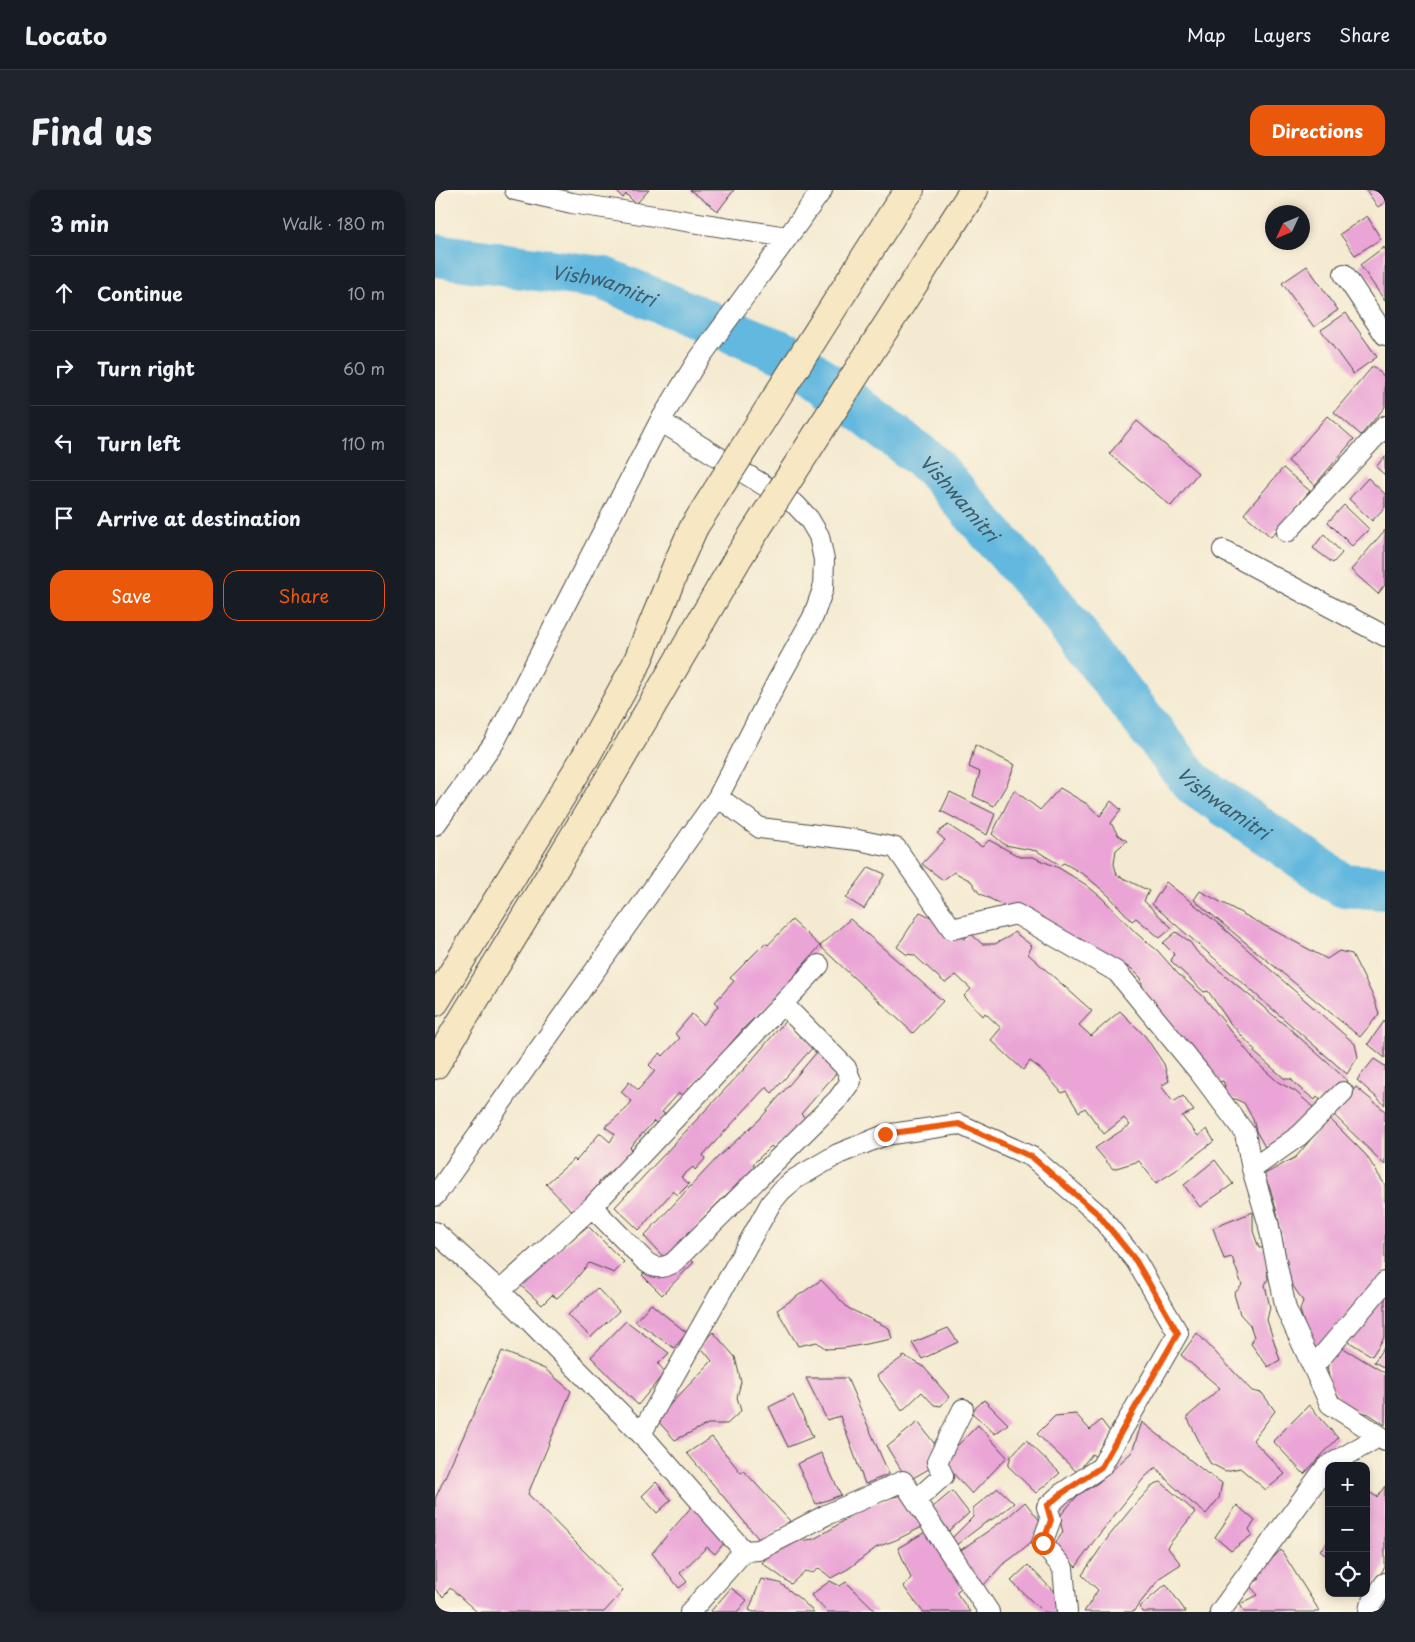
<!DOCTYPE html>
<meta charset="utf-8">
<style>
body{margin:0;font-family:"Playpen Sans",sans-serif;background:#20242c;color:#f1f3f6}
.controls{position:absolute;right:15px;bottom:15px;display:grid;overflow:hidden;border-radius:10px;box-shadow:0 2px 8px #0003}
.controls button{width:45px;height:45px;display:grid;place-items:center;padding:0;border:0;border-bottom:1px solid #363941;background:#171b24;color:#f1f3f6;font:25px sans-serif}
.compass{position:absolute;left:830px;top:15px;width:45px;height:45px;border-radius:50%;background:#171b24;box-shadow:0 2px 8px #0003;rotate:226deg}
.stop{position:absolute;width:15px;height:15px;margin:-11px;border:4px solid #ea580c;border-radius:50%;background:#fff}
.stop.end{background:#ea580c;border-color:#fff;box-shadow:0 1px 5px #0008}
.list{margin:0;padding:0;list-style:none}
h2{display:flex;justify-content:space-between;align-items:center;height:65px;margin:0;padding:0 20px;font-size:21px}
h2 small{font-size:16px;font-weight:400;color:#9ea1a6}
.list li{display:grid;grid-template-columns:32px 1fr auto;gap:15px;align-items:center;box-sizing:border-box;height:75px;padding:0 20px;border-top:1px solid #363941}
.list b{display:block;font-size:19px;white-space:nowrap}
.list em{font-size:16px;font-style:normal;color:#9ea1a6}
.actions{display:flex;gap:10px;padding:15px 20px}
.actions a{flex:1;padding:11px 0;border:1px solid #ea580c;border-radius:15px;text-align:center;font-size:18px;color:#ea580c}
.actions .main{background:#ea580c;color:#fff}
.icon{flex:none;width:28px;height:28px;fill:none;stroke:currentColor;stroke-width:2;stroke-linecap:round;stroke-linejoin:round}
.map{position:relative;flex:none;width:950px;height:1422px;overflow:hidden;border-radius:15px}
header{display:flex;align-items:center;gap:30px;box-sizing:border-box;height:70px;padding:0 25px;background:#171b24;border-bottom:1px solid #363941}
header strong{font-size:24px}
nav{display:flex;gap:28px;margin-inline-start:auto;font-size:18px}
.intro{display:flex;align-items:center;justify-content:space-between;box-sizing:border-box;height:120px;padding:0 30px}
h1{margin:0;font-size:35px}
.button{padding:12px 22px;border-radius:15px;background:#ea580c;color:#fff;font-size:18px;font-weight:700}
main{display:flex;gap:30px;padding:0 30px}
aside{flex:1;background:#171b24;border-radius:15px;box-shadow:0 2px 8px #0003}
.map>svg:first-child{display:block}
</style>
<header>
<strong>Locato</strong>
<nav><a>Map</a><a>Layers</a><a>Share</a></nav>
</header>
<div class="intro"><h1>Find us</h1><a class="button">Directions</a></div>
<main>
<aside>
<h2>3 min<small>Walk · 180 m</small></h2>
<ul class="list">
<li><svg class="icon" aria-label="ahead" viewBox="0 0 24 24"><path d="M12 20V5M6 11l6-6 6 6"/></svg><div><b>Continue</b></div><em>10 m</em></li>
<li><svg class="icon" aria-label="right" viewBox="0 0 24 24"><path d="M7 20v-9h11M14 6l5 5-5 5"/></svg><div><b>Turn right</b></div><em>60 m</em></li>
<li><svg class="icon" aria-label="left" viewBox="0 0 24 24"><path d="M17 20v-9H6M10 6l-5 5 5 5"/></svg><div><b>Turn left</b></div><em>110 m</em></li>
<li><svg class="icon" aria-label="arrive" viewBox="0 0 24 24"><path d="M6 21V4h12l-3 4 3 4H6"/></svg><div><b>Arrive at destination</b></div></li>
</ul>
<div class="actions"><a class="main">Save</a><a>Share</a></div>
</aside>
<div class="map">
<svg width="950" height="1422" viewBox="0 0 950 1422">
<rect width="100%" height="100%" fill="#fcf5e5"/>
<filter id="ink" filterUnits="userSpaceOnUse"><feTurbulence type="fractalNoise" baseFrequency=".02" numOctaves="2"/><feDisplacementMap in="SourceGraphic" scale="10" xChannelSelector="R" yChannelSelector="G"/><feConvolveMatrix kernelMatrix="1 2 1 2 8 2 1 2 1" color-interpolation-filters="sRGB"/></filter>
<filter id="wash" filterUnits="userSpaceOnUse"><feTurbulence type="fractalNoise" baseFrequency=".0096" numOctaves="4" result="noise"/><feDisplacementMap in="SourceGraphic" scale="20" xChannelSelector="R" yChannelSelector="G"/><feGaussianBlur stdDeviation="1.12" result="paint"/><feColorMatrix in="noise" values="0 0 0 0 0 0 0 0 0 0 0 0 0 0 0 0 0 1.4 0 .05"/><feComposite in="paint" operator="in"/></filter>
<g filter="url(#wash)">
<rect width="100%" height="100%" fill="#f4ead1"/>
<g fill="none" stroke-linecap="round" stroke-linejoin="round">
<path stroke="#62b8de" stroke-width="44" id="s1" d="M 0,65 L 167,88 L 354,165 L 497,275 L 620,417 L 757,592 L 907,695 L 950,698"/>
</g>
<g id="blocks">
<path fill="#eaa4d6" d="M 180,0 L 214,0 L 201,14 L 191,4 L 188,8 Z
M 255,0 L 299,0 L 283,21 Z
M 931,0 L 950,0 L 950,12 L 943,17 Z
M 932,26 L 946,49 L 920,65 L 905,44 Z
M 949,57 L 950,59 L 950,111 L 925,75 Z
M 872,76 L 903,120 L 879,137 L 847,93 Z
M 911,123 L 942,167 L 918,184 L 886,140 Z
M 938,176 L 950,187 L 950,217 L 926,245 L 899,222 Z
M 892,226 L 919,249 L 880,295 L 853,271 Z
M 702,231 L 763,283 L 736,316 L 674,264 Z
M 950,266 L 950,285 L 941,277 Z
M 848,278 L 875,301 L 836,347 L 809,324 Z
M 933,288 L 950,304 L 950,317 L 937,331 L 914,309 Z
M 909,315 L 934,339 L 917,356 L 893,332 Z
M 950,340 L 950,395 L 943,404 L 916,380 Z
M 889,344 L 907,363 L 898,373 L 878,358 Z
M 540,555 L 580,575 L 572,594 L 559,616 L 538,606 L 545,582 L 534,577 Z
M 625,598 L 652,614 L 665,626 L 676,611 L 686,620 L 676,633 L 683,645 L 692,651 L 681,660 L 679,674 L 682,685 L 714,701 L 709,711 L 737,738 L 725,748 L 701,728 L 697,731 L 673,705 L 651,686 L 629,673 L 625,675 L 602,661 L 570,655 L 557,644 L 579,600 L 605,620 Z
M 515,602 L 560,624 L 552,645 L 506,621 Z
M 513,635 L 547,657 L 554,650 L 585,667 L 598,667 L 624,678 L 650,694 L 666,707 L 701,743 L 723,761 L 744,785 L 768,806 L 822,873 L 843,892 L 860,901 L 879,918 L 847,950 L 830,957 L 821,941 L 818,929 L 809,913 L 800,909 L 794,909 L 788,901 L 790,896 L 788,891 L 781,892 L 708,800 L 706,788 L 697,779 L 575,719 L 544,703 L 536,691 L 519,682 L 508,690 L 487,674 L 510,650 L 502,643 Z
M 434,677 L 450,684 L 429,719 L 411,708 Z
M 731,692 L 780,731 L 920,854 L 923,867 L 912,884 L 717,714 Z
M 765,701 L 892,769 L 904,761 L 917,764 L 939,808 L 944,824 L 925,847 L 759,710 Z
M 485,722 L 506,732 L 521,745 L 530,749 L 534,742 L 547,754 L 560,754 L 575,746 L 579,742 L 597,756 L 593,764 L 657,821 L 644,835 L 656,846 L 685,821 L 710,846 L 729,874 L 734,891 L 726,896 L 738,912 L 748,906 L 759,921 L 747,926 L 763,946 L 772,939 L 779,951 L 740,981 L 721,993 L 704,971 L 678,979 L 660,958 L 695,935 L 689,928 L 669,944 L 650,918 L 644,922 L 631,901 L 627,903 L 607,880 L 595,871 L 588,880 L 556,850 L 566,838 L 550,823 L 548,826 L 529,806 L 536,799 L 521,785 L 510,793 L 479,765 L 471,764 L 462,757 Z
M 415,729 L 508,811 L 478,843 L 385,756 Z
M 357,730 L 385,756 L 362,782 L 364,785 L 308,839 L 292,858 L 293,860 L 278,878 L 275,876 L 259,894 L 251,908 L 244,903 L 227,922 L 230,924 L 222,934 L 219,931 L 195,957 L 198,960 L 163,993 L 167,997 L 139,1023 L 111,994 L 139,969 L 141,971 L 165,943 L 175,952 L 180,944 L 170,937 L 191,919 L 197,911 L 186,902 L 194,892 L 203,900 L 220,881 L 214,875 L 225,863 L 228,866 L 245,848 L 240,844 L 257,824 L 268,835 L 284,815 L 280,812 L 299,791 L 295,788 L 330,753 L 333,755 Z
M 741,742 L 754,751 L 762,762 L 856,840 L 913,891 L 889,913 L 882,907 L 880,910 L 861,895 L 856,889 L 850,889 L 819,862 L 820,860 L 795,833 L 773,801 L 769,802 L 736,771 L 739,764 L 728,753 Z
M 351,830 L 379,856 L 337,903 L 331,897 L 268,965 L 270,969 L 260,980 L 258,977 L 246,987 L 254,994 L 243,1005 L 238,1001 L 204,1040 L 180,1017 L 310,878 Z
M 950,830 L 950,868 L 933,854 Z
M 382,862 L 403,881 L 366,924 L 372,930 L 339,959 L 336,956 L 318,974 L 323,980 L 297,1007 L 293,1003 L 268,1029 L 232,1071 L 209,1046 L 283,967 L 325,929 Z
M 939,869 L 950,876 L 950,915 L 922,890 Z
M 921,897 L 950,921 L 950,975 L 897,923 Z
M 895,929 L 931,965 L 950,995 L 950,1082 L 878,1165 L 865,1120 L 868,1111 L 856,1093 L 842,1023 L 835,998 L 828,985 L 861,967 L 880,944 Z
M 780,970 L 798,994 L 765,1017 L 749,995 Z
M 818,1022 L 818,1041 L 824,1058 L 831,1058 L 833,1089 L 830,1095 L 835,1117 L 832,1130 L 845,1170 L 833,1177 L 816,1154 L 819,1147 L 815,1135 L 805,1124 L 799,1104 L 807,1095 L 797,1067 L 789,1069 L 778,1038 Z
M 153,1036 L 189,1072 L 179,1083 L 154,1073 L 136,1095 L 122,1108 L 117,1105 L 107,1115 L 83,1093 Z
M 251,1068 L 259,1072 L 227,1105 L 207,1085 L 215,1077 Z
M 386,1090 L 413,1118 L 454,1138 L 457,1149 L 410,1158 L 391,1159 L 382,1152 L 363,1156 L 342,1120 Z
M 162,1098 L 184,1121 L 156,1147 L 133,1125 Z
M 950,1104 L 950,1146 L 937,1166 L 911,1150 Z
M 216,1114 L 252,1143 L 239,1158 L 200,1131 Z
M 191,1131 L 234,1163 L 223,1174 L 230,1182 L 203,1215 L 156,1167 Z
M 513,1138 L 523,1152 L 487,1169 L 477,1153 Z
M 278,1142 L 300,1167 L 306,1192 L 302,1207 L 306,1221 L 292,1234 L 273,1234 L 240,1250 L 221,1229 L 277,1171 L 265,1156 Z
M 762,1143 L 817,1201 L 827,1203 L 840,1221 L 818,1250 L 850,1284 L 831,1300 L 805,1278 L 790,1281 L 775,1273 L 752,1227 L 785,1198 L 746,1165 Z
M 950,1155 L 950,1178 L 939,1172 Z
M 905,1156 L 950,1183 L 950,1235 L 934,1224 L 912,1218 L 895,1195 L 892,1175 Z
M 67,1161 L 110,1179 L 136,1201 L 93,1304 L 188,1401 L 169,1422 L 42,1422 L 15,1398 L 8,1407 L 0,1399 L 0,1309 Z
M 469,1166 L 488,1176 L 514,1207 L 506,1216 L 499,1215 L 487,1202 L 467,1221 L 442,1186 Z
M 371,1188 L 412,1188 L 454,1284 L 430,1294 L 405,1226 L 392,1230 Z
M 358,1205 L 378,1247 L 353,1257 L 334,1217 Z
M 549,1210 L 573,1234 L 560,1244 L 536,1222 Z
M 874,1215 L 903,1248 L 869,1284 L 838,1251 Z
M 641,1224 L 655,1240 L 666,1230 L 676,1243 L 661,1267 L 657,1264 L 649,1274 L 644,1284 L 602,1244 L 620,1226 Z
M 483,1232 L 502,1257 L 495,1263 L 497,1277 L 473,1291 L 452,1257 Z
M 707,1232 L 773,1284 L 787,1293 L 784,1308 L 771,1324 L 756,1312 L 734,1292 L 721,1277 L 709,1288 L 659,1351 L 641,1377 L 618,1357 L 628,1342 L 624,1327 L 643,1305 L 663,1293 L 697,1262 Z
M 543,1235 L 572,1267 L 537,1304 L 507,1271 Z
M 277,1247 L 306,1283 L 309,1281 L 355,1331 L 327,1353 L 252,1263 Z
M 591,1250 L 625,1283 L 601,1303 L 573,1276 L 576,1266 Z
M 386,1263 L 406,1305 L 381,1314 L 362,1274 Z
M 221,1292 L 236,1310 L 222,1323 L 207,1306 Z
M 726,1292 L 760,1322 L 732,1357 L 746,1374 L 726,1387 L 698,1422 L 649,1422 L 663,1400 L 647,1385 L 674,1346 L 696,1319 L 719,1294 Z
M 950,1296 L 950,1377 L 932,1405 L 931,1404 L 931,1300 L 942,1307 Z
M 563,1298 L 579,1313 L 563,1326 L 550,1333 L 520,1356 L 514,1351 L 538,1327 L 538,1318 Z
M 517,1301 L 534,1323 L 514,1341 L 497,1318 Z
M 467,1305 L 489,1336 L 461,1350 L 442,1357 L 413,1379 L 396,1388 L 384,1378 L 378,1383 L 370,1381 L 356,1394 L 327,1373 L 340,1357 L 364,1351 L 379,1349 L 398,1338 L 424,1319 L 454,1308 Z
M 590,1312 L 609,1336 L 595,1353 L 577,1368 L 567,1375 L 547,1397 L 523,1362 L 573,1327 Z
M 258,1315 L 291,1351 L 280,1364 L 272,1357 L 245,1383 L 252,1392 L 244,1398 L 217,1363 Z
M 802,1315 L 820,1331 L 814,1339 L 817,1345 L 796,1361 L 780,1347 Z
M 492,1341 L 529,1396 L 521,1402 L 535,1422 L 488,1422 L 468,1396 L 476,1388 L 463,1358 Z
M 894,1351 L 894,1368 L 885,1360 Z
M 846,1360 L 885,1422 L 809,1422 L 805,1414 L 823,1405 L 814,1395 L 825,1389 L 822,1383 Z
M 593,1375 L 625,1408 L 628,1422 L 608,1422 L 576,1391 Z
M 326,1389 L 345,1393 L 364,1408 L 379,1422 L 318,1422 L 314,1420 Z
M 395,1391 L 405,1396 L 411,1392 L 442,1422 L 392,1422 L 376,1405 Z
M 731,1394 L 751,1422 L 708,1422 L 705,1417 Z
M 296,1398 L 312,1410 L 302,1422 L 275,1422 Z"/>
</g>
</g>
<g filter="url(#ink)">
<use href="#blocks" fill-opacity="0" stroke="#494844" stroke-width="1"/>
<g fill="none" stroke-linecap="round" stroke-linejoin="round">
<g stroke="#494844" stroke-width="22">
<path id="street" d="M 80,0 L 137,13 L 352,47
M 909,84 L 950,145
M 852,342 L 950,236
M 788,360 L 950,446
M 283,607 L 325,638 L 423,650 L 461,658 L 517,739 L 581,724 L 682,782 L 765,883 L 810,943 L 817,979 L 833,1032 L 851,1119 L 895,1214 L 945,1246 L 950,1251
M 0,635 L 59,553 L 225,231 L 261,173 L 387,0
M 817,979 L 865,945 L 908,902
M 0,1006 L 283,607 L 343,490 L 378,427 L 388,399 L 389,370 L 384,346 L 374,329 L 361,315 L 225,231
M 157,1017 L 210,1071 C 220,1079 226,1079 238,1073 L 403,909 L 416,891 L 411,878 L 348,814
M 0,1042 L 65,1101 L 206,1244 L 309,1361
M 65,1101 L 157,1017 L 384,775
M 878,1177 L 950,1092
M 206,1244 L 336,1013 L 347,1000 L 360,989 L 403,964 L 450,945 L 524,934 L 597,967 L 663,1024 L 701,1071 L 743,1143 L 666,1277 L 626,1304 L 612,1317 L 616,1329 L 607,1353 L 628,1378 L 632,1422
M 481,1310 L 508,1286 L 502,1272 L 528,1219
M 255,1422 L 309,1361 L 324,1360 L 391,1325 L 468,1291 L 554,1422
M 785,1422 L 891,1277 L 945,1246
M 934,1422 L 935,1416 L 950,1393"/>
</g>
<g stroke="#494844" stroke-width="30">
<path id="secondary" d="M 462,17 L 475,0
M 508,48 L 539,0
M 0,812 L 151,566 L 201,475 L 245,368 L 259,337
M 0,875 L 177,584 L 303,368"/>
</g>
<use href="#street" stroke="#fff" stroke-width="20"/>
<use href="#secondary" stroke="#f7e8c3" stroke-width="28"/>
<g stroke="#494844" stroke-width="30" stroke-linecap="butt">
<path id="secondary-bridge" d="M 259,337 L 462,17
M 303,368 L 508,48"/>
</g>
<use href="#secondary-bridge" stroke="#f7e8c3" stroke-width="28"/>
</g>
</g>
<g fill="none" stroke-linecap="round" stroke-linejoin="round" filter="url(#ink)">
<path stroke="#ea580c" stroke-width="6" d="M 450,944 L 524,934 L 597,967 L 663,1024 L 701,1071 L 743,1143 L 666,1277 L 626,1304 L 612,1316 L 616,1330 L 608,1353"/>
</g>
<g text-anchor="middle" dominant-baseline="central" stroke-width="4.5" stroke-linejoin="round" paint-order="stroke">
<g font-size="19" font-style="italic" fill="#3e5c6a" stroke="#fcf5e5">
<text stroke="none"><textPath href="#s1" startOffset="172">Vishwamitri</textPath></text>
<text stroke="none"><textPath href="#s1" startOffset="594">Vishwamitri</textPath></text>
<text stroke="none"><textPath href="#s1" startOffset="999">Vishwamitri</textPath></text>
</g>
</g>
</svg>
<div class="controls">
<button>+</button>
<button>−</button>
<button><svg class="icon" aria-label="locate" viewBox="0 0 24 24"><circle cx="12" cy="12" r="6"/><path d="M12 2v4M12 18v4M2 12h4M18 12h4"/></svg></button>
</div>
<svg class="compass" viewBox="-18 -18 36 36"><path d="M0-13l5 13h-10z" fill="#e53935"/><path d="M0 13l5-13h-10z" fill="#9ea1a6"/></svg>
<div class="stop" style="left:608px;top:1353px"></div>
<div class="stop end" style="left:450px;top:944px"></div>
</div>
</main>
